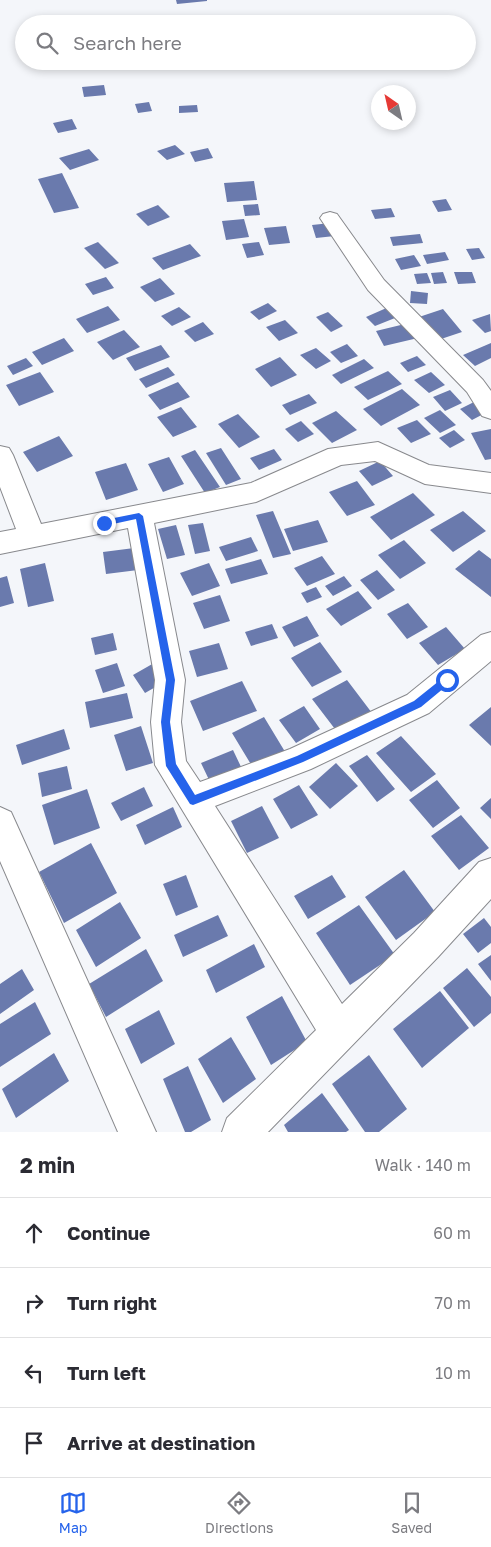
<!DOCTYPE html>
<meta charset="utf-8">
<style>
body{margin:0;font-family:"Golos Text",sans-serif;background:#f2f2f3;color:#2b2b33}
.compass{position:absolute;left:371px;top:85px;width:45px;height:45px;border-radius:50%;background:#fff;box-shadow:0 2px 8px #0003;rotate:326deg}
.stop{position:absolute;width:15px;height:15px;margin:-11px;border:4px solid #2563eb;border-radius:50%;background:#fff}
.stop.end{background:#2563eb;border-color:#fff;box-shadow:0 1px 5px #0008}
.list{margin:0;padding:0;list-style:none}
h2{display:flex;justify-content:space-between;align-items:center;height:65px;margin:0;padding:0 20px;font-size:21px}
h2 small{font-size:16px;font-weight:400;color:#7c7c81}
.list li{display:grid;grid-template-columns:32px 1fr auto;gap:15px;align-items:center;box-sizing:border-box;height:70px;padding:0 20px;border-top:1px solid #e1e1e2}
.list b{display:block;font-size:19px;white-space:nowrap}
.list em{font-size:16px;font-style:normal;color:#7c7c81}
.icon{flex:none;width:28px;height:28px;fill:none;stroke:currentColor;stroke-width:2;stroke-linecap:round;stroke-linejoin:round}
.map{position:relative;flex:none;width:491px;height:1132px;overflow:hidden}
.search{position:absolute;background:#fff;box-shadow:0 2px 8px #0003;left:15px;right:15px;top:15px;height:55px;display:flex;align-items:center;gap:12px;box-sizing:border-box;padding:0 18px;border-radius:28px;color:#7c7c81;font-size:19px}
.sheet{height:345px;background:#fff}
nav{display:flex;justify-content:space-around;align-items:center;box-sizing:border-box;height:70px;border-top:1px solid #e1e1e2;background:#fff;font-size:14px;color:#7c7c81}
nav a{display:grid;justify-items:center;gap:2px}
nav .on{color:#2563eb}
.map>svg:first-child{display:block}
</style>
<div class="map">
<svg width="491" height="1132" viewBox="0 0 491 1132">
<rect width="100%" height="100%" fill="#f4f6fa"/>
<path fill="#6a7aad" d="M 176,0 L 207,0 L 207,1 L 177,4 Z
M 104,85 L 106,95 L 84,97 L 82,87 Z
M 149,102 L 152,111 L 138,113 L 135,104 Z
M 197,105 L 198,112 L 179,113 L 179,106 Z
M 72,119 L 77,129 L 58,133 L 53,123 Z
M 175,145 L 185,154 L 167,160 L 157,151 Z
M 208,148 L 213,158 L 195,162 L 190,152 Z
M 89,149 L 99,160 L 70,170 L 59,158 Z
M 62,173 L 79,208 L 54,213 L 38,179 Z
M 254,181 L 257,200 L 227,202 L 224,183 Z
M 446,199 L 452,210 L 438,212 L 432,201 Z
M 258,204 L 260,215 L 245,216 L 243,205 Z
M 158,205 L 170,217 L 148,226 L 136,214 Z
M 391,208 L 395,217 L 375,219 L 371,210 Z
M 244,219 L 249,237 L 226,240 L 222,221 Z
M 340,222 L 344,235 L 316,238 L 312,225 Z
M 286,226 L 290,243 L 269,245 L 264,228 Z
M 420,234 L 423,243 L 393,246 L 390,237 Z
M 98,242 L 119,263 L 105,269 L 84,248 Z
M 259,242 L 264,255 L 247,258 L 242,244 Z
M 190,244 L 201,256 L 163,270 L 152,258 Z
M 479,248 L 485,258 L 472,260 L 466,249 Z
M 445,252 L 449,260 L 427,264 L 423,255 Z
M 414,255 L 421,266 L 401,270 L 395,259 Z
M 443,272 L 447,283 L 434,284 L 431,273 Z
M 454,272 L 472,272 L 476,283 L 458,284 Z
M 427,273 L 431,283 L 417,284 L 414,274 Z
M 106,277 L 114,288 L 93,295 L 85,284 Z
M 160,278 L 175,294 L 155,302 L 140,287 Z
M 411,291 L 428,293 L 427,304 L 410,303 Z
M 268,303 L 277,311 L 259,320 L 250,312 Z
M 108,306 L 120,320 L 87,333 L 76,319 Z
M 391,306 L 400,316 L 375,326 L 366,317 Z
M 179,307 L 191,317 L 172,326 L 161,316 Z
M 443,309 L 462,332 L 438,340 L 419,317 Z
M 328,312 L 343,326 L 331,332 L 316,317 Z
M 490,314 L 491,331 L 485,333 L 472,320 Z
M 285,320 L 298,333 L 279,341 L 266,327 Z
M 203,322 L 214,334 L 195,342 L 184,331 Z
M 409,323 L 418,338 L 384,346 L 376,331 Z
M 124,330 L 140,347 L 113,360 L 97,342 Z
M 64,338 L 74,351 L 42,365 L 32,352 Z
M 491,343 L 491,358 L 475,366 L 463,355 Z
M 347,344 L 358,356 L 341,363 L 330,352 Z
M 161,345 L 170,357 L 135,371 L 126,358 Z
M 316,348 L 331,361 L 316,369 L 300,355 Z
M 417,356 L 426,365 L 408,372 L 400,363 Z
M 280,357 L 297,375 L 271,387 L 255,369 Z
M 26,358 L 33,366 L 13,375 L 7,366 Z
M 364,359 L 374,368 L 341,384 L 332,375 Z
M 168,367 L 175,375 L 146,388 L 139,379 Z
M 388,371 L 402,384 L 368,400 L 354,387 Z
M 40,372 L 54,392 L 19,406 L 6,385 Z
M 431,372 L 445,385 L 429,393 L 414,380 Z
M 178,382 L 190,397 L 160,410 L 148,395 Z
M 402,389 L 420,405 L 381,426 L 363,409 Z
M 450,390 L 462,403 L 445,411 L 433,397 Z
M 309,394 L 317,403 L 290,415 L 282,405 Z
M 478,400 L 491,410 L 472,420 L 460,409 Z
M 181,407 L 197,427 L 173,437 L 157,417 Z
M 440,410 L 456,425 L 440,433 L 424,418 Z
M 336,411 L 357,430 L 332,443 L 312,423 Z
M 238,414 L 260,437 L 239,448 L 218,424 Z
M 417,420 L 431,434 L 411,443 L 397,428 Z
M 301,421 L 314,434 L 298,442 L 285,429 Z
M 491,429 L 491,459 L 485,460 L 471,433 Z
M 454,430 L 465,440 L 450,448 L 439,438 Z
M 59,436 L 73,456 L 37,472 L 23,452 Z
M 221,448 L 241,479 L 226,485 L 206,453 Z
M 274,449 L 282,460 L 259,470 L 250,458 Z
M 195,450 L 220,487 L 205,493 L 181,456 Z
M 169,457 L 184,484 L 163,492 L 148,464 Z
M 380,461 L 393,476 L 372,486 L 359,471 Z
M 126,463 L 138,490 L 106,500 L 95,472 Z
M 357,481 L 375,505 L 347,516 L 329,492 Z
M 413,493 L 435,515 L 391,540 L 370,517 Z
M 273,511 L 291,554 L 273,558 L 256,515 Z
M 463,511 L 486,531 L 453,552 L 430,530 Z
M 318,520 L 328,542 L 293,551 L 284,529 Z
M 203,523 L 210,551 L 195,554 L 188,525 Z
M 176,525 L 185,555 L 167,559 L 158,529 Z
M 251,537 L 258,551 L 226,561 L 219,547 Z
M 404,540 L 426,563 L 400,579 L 378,555 Z
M 142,547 L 146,569 L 106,574 L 103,552 Z
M 479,550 L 491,559 L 491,597 L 455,569 Z
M 322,556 L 335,574 L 307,586 L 294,568 Z
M 261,559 L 268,574 L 231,584 L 225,569 Z
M 45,563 L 54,601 L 28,607 L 20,569 Z
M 209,563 L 220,586 L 192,596 L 180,573 Z
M 377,570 L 395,590 L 378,600 L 360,580 Z
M 7,576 L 14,603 L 0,607 L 0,578 Z
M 344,576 L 352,586 L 333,596 L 325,586 Z
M 316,587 L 322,597 L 307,603 L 301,593 Z
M 358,591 L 372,608 L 341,626 L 326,609 Z
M 220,595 L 230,621 L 204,629 L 193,603 Z
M 408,603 L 428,627 L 407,639 L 387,614 Z
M 307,616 L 319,636 L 294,647 L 282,627 Z
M 272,624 L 278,638 L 251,646 L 245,632 Z
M 446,627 L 465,649 L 438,665 L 419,643 Z
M 113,633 L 117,650 L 95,655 L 91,638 Z
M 320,642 L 342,672 L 312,687 L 291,658 Z
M 219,643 L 228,669 L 197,677 L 189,651 Z
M 117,663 L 125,686 L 103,693 L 95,670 Z
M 154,663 L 166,681 L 145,693 L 133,675 Z
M 347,680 L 372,713 L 338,733 L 312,699 Z
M 242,681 L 257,711 L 203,731 L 190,701 Z
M 127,693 L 133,718 L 90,728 L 85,702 Z
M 304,706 L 320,729 L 296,743 L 279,720 Z
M 491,707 L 491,746 L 469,725 Z
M 264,717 L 287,755 L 255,771 L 232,733 Z
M 141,726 L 153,763 L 126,771 L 114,735 Z
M 64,729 L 70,749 L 22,765 L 16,745 Z
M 401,736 L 436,774 L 411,792 L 376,753 Z
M 233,750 L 243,771 L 211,784 L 201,763 Z
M 367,755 L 395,789 L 377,802 L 349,766 Z
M 336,763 L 358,786 L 330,809 L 309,787 Z
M 67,766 L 72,789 L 42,797 L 38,773 Z
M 437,780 L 460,808 L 433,828 L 409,800 Z
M 299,785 L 318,815 L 291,829 L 273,799 Z
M 144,787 L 153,806 L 121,821 L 111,803 Z
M 87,789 L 100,828 L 54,845 L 42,805 Z
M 491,798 L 491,819 L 480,808 Z
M 262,806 L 279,838 L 247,853 L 231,821 Z
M 173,807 L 182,827 L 145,845 L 136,825 Z
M 461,815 L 489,848 L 459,870 L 431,836 Z
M 91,843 L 117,893 L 64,923 L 39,872 Z
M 404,870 L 435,912 L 396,940 L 365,897 Z
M 186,875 L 198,907 L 176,916 L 163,884 Z
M 332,875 L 346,897 L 308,919 L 294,896 Z
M 120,902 L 141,938 L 96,967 L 76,930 Z
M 359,905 L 395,955 L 350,985 L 316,933 Z
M 218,915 L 228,936 L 183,957 L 174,935 Z
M 484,918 L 491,927 L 491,943 L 478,953 L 463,934 Z
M 254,944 L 265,967 L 216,993 L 206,970 Z
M 146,949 L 163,981 L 106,1017 L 89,984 Z
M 491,955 L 491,981 L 478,964 Z
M 467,968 L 491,997 L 491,1013 L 474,1027 L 443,988 Z
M 22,969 L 34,990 L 0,1014 L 0,984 Z
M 440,991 L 469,1028 L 422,1068 L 393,1029 Z
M 282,996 L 307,1042 L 271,1065 L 246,1017 Z
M 35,1002 L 51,1034 L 0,1067 L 0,1024 Z
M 159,1010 L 175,1044 L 141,1064 L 125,1029 Z
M 231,1037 L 256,1079 L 223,1103 L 198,1059 Z
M 54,1053 L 69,1081 L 16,1118 L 2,1089 Z
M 369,1055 L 407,1109 L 379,1132 L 365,1132 L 332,1084 Z
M 188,1066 L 211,1120 L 191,1132 L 185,1132 L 163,1079 Z
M 322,1093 L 349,1130 L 346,1132 L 288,1132 L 284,1125 Z"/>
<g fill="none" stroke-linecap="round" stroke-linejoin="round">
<g stroke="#88898d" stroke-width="2">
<path id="minor" d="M 330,212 L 337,214 L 384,280 L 483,380 L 491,391 L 491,419 L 482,416 L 467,392 L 368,290 L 320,218 L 323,214 Z
M 378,442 L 429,465 L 491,473 L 491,493 L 425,484 L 375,461 L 341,465 L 256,502 L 154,523 L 185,680 L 181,722 L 186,761 L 200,782 L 290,749 L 407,695 L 481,635 L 491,632 L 491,661 L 429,713 L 311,769 L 215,806 L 342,1004 L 414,933 L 479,862 L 491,858 L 491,899 L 438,957 L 268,1132 L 222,1132 L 227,1118 L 316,1030 L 155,765 L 151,722 L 155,680 L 128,528 L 0,554 L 0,532 L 16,529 L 0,487 L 0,446 L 9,448 L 13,455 L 41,524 L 251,483 L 328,449 Z
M 0,807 L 11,812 L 156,1132 L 118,1132 L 0,861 Z"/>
</g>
<use href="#minor" fill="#fff" fill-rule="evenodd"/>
</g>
<path fill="#2563eb" d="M 139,513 L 143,516 L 175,680 L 170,722 L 176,764 L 195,795 L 297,756 L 414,701 L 444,677 L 450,677 L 450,683 L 421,707 L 303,762 L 193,805 L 190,804 L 166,766 L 161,722 L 166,680 L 136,519 L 104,526 L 100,523 L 104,520 Z"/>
</svg>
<svg class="compass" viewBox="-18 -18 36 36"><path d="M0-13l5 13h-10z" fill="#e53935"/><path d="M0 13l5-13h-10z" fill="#7c7c81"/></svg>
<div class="stop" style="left:447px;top:680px"></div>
<div class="stop end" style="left:104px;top:523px"></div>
<div class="search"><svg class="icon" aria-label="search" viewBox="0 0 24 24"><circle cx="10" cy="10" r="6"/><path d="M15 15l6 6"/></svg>Search here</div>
</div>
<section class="sheet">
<h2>2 min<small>Walk · 140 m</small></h2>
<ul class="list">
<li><svg class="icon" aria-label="ahead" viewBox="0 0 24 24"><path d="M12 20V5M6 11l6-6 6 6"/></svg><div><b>Continue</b></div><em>60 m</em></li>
<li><svg class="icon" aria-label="right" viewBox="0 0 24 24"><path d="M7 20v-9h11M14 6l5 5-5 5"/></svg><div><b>Turn right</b></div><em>70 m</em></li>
<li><svg class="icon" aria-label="left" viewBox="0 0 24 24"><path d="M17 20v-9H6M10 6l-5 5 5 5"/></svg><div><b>Turn left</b></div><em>10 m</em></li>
<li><svg class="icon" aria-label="arrive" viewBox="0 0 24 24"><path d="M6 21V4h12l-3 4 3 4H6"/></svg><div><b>Arrive at destination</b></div></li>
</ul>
</section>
<nav>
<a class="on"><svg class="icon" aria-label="map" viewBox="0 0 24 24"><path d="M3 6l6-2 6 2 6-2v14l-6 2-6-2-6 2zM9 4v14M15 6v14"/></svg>Map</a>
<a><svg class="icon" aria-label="directions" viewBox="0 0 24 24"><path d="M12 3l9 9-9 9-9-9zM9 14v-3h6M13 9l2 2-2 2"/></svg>Directions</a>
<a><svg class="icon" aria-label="saved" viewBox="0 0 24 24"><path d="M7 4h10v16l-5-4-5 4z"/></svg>Saved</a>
</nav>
